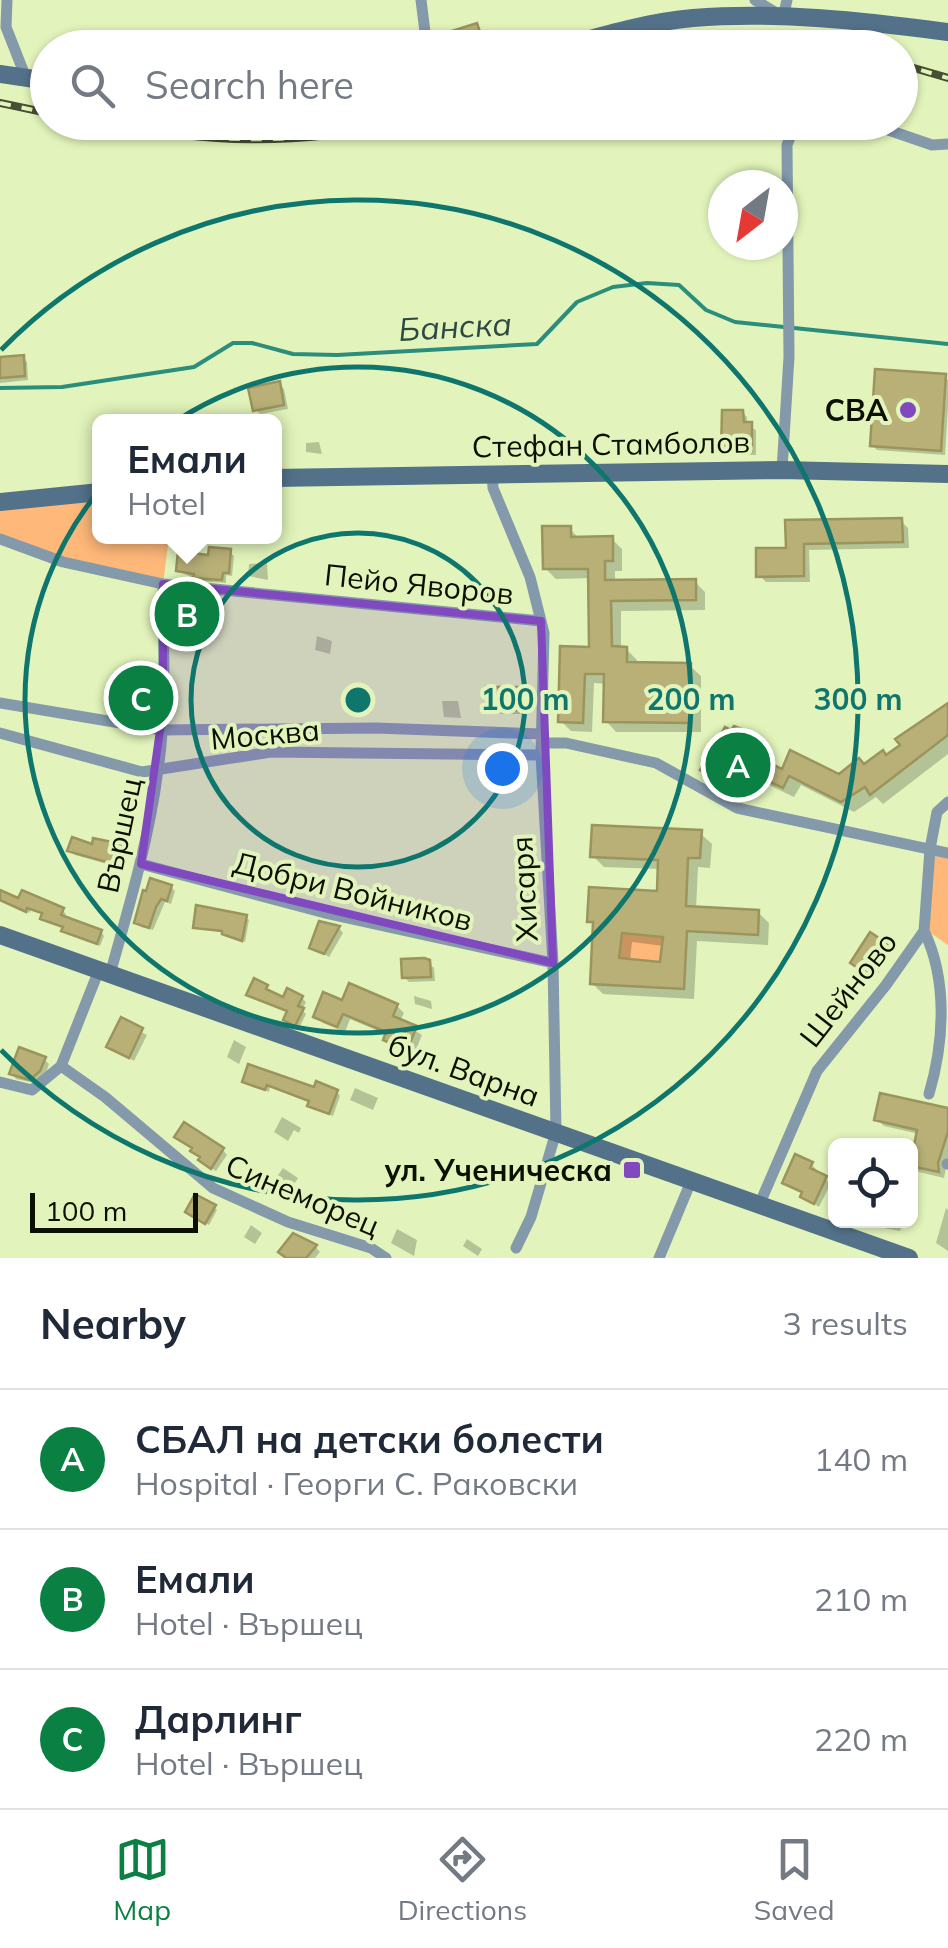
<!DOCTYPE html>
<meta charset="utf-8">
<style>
body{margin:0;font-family:Mulish,sans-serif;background:#f2f2f3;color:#1f2937}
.controls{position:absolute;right:30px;bottom:30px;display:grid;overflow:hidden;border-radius:15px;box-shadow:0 2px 8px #0004}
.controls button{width:90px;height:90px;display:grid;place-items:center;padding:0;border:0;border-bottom:2px solid #e0e1e3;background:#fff;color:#1f2937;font:50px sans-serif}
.compass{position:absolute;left:708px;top:170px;width:90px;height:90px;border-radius:50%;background:#fff;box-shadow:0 2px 8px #0004;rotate:211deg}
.scale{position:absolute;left:30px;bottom:25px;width:168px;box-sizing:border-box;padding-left:10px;border:5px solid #0b1000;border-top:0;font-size:28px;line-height:35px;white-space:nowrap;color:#0b1000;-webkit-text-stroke:8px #e2f4bb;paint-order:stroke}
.you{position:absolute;left:502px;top:768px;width:35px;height:35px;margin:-25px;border:8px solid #fff;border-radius:50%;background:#1a73e8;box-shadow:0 0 0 15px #1a73e833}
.badge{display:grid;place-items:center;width:65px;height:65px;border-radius:50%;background:#0b8043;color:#fff;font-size:32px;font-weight:700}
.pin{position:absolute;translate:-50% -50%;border:5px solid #fff;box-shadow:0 2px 10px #0006}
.popup{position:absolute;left:92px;top:414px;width:190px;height:130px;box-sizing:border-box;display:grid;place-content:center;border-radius:15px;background:#fff;filter:drop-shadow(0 2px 8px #0005);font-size:32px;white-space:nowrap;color:#747a83}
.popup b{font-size:38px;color:#1f2937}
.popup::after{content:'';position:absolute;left:50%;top:100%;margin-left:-20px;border:20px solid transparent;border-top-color:#fff}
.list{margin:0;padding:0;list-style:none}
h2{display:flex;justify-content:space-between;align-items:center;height:130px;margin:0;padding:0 40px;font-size:42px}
h2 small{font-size:32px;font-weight:400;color:#747a83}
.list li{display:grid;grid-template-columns:65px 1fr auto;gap:30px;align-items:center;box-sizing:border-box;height:140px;padding:0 40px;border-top:2px solid #e0e1e3}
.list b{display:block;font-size:38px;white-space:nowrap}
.list p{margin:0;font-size:32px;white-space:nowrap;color:#747a83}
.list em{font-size:32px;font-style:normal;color:#747a83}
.icon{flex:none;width:55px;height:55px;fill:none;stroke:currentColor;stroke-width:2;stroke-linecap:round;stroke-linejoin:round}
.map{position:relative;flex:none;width:948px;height:1258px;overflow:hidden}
.search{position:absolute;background:#fff;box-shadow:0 2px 8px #0004;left:30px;right:30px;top:30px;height:110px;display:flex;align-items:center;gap:25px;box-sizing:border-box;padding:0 35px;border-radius:55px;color:#747a83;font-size:38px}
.sheet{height:550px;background:#fff}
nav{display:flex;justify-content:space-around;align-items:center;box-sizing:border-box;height:140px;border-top:2px solid #e0e1e3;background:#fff;font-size:28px;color:#747a83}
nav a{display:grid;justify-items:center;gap:5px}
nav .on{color:#0b8043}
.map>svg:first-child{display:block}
</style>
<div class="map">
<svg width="948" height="1258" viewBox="0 0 948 1258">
<rect width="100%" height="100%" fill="#e2f4bb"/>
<path fill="#feb879" d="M 99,492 L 100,536 L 169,537 L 163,584 L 63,562 L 0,539 L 0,502 Z
M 933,855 L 948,858 L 948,945 L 929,932 Z
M 664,928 L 660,962 L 619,958 L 622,933 Z"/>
<path fill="#0003" fill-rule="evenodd" d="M 23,358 L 27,362 L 28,380 L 0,383 L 0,359 Z
M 945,377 L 948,380 L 948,407 L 945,455 L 877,450 L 872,445 Z
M 279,384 L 284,389 L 288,409 L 260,414 L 255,409 Z
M 742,412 L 747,417 L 747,425 L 756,430 L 756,455 L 728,455 L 723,450 Z
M 319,442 L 322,454 L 306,452 L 306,443 Z
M 901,521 L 908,528 L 909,548 L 809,550 L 810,582 L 766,582 L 759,575 L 788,550 L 788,523 Z
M 570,529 L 580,539 L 612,539 L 622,549 L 622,571 L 615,571 L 615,582 L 695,582 L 705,592 L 705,610 L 621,611 L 621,649 L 626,649 L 637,660 L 637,665 L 690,666 L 701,676 L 701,732 L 616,732 L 606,721 L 606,684 L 594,683 L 592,732 L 571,731 L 561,721 L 592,649 L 591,578 L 556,579 L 545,568 Z
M 230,552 L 234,556 L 232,576 L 226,575 L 226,583 L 200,581 L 178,571 Z
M 267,563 L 268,580 L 248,576 L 249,564 Z
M 198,605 L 209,616 L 209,637 L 188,636 L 177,625 Z
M 317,636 L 332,641 L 330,654 L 315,650 Z
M 153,690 L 164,701 L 163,720 L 142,718 L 131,707 Z
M 524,690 L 529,695 L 529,714 L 493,714 L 488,709 Z
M 442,701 L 458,701 L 461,718 L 444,717 Z
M 948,706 L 948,754 L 883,804 L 876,797 L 854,812 L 801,785 L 794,797 L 750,776 L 747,782 L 734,776 L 730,785 L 724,782 L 722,785 L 703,770 L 743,733 L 754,743 L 748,755 L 783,772 L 839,777 L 886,757 Z
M 700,833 L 712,844 L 710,868 L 698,867 L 696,909 L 758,912 L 769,923 L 768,945 L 697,941 L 694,999 L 603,994 L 592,983 L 595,927 L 590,921 L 659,893 L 660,869 L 604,867 L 593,856 ZM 632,942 L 664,946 L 662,965 L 630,961 Z
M 94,847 L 124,847 L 129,852 L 125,869 L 75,855 L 70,850 Z
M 171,887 L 175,891 L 171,904 L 165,902 L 153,930 L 141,927 L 137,922 Z
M 0,891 L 19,901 L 62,910 L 66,914 L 64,919 L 101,932 L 104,936 L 100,946 L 68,934 L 65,928 L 47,922 L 45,915 L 31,910 L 29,913 L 0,901 Z
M 246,918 L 249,920 L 245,942 L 224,933 L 196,927 Z
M 339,928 L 343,933 L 329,957 L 312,947 Z
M 886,946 L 891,950 L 875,979 L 858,967 Z
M 429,963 L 434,968 L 435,981 L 409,982 L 404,977 Z
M 266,987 L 269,993 L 285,1000 L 302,998 L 306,1002 L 302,1010 L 306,1014 L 299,1028 L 286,1020 L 289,1013 L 249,994 Z
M 414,996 L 431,1001 L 432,1009 L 415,1004 Z
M 343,1003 L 397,1006 L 404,1013 L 400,1021 L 422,1035 L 414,1055 L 393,1046 L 386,1039 L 388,1035 L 350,1019 L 345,1032 L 323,1023 L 316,1016 Z
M 122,1021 L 147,1035 L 134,1061 L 109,1046 Z
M 234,1040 L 246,1047 L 239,1064 L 227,1057 Z
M 44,1059 L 49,1064 L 45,1076 L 35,1083 L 16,1079 L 12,1074 Z
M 245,1081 L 337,1092 L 340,1096 L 333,1116 L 314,1109 L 311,1103 L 270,1087 L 269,1092 Z
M 355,1088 L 378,1098 L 373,1110 L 350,1100 Z
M 948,1111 L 948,1159 L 944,1178 L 919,1172 L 912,1165 L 919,1134 L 884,1126 L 877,1119 Z
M 282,1117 L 301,1128 L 299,1133 L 294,1130 L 288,1141 L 274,1132 Z
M 223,1150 L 227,1155 L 216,1171 L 205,1164 L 202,1158 Z
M 811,1164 L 816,1169 L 814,1173 L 831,1183 L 819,1207 L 803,1196 L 814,1195 L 787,1184 Z
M 283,1168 L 298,1178 L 291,1189 L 276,1178 Z
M 214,1207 L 217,1210 L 209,1225 L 190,1215 Z
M 946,1208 L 948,1210 L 948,1251 L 936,1243 Z
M 353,1212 L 378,1227 L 372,1238 L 347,1223 Z
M 867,1220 L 903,1220 L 900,1231 L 872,1226 Z
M 251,1225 L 262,1233 L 255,1244 L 244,1237 Z
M 397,1229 L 417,1240 L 414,1256 L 391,1243 Z
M 293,1236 L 316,1247 L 320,1252 L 315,1258 L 288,1258 L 281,1252 Z
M 467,1239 L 482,1249 L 478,1256 L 463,1246 Z"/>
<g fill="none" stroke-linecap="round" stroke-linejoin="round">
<path stroke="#2b8e7c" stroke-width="4" d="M 794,328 L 948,344
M 0,388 L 62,387 L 194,367 L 233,343 L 252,343 L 293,354 L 337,355 L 537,344 L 577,302 L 613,287 L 647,283 L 679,285 L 706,310 L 735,322 L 784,327"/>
</g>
<path fill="#b8b077" stroke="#9b945c" stroke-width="2.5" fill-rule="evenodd" d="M 477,23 L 483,41 L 479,42 L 481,48 L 446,48 L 442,34 Z
M 24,355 L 25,376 L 0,378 L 0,357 Z
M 875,369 L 946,374 L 941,451 L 870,446 Z
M 280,381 L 284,405 L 253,411 L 248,388 Z
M 722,410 L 743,410 L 744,422 L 752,422 L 752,451 L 721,451 Z
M 902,518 L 903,542 L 804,544 L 804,576 L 756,577 L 756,548 L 786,548 L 785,520 Z
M 542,526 L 571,526 L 571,537 L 613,536 L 613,561 L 605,561 L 605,580 L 696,579 L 696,600 L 611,601 L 612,646 L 627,647 L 627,662 L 691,663 L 691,723 L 603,722 L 604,674 L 585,674 L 583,723 L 558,722 L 560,646 L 589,647 L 588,569 L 543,569 Z
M 209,547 L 231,549 L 229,573 L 223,573 L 222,580 L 193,578 L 194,574 L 176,571 L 178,551 L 208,555 Z
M 176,601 L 200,602 L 199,627 L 175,626 Z
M 130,686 L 154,688 L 153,710 L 128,708 Z
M 486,687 L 525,687 L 525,710 L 486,710 Z
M 948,703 L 948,735 L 870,795 L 865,787 L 841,802 L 789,776 L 783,788 L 738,767 L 735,773 L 723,767 L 719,776 L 713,773 L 710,776 L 700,770 L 725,727 L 731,730 L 734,726 L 744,730 L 737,746 L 782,769 L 790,750 L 839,774 L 859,758 L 864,764 L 883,750 L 886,755 L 900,745 L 895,739 Z
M 592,825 L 702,830 L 700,858 L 688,858 L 686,906 L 759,910 L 758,935 L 687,931 L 684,989 L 590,984 L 593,922 L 587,922 L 589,887 L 657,891 L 658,860 L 590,857 ZM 622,933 L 663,937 L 660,962 L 619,958 Z
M 72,837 L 92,844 L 93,838 L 126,845 L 121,866 L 67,851 Z
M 150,878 L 172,885 L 167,901 L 161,899 L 156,907 L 149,928 L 134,923 L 143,890 L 146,891 Z
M 0,890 L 18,898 L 22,890 L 64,908 L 61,915 L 102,930 L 97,944 L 61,931 L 63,927 L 40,919 L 42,913 L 27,908 L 26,912 L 0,900 Z
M 196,905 L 247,915 L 242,941 L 222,934 L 222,931 L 193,928 Z
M 319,921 L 340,926 L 324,954 L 309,948 Z
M 870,932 L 888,944 L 870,976 L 850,963 Z
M 424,958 L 430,960 L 431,977 L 402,978 L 401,959 Z
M 254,978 L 268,985 L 266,989 L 283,997 L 287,988 L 303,996 L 298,1006 L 304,1008 L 295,1026 L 283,1020 L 287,1011 L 246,995 Z
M 349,983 L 398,1004 L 393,1016 L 417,1026 L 407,1050 L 383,1040 L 386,1032 L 343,1014 L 337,1027 L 313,1017 L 323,992 L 342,1000 Z
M 121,1017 L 143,1028 L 129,1058 L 106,1047 Z
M 19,1047 L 46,1057 L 40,1071 L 30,1080 L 9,1074 Z
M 248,1064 L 314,1087 L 316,1081 L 338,1090 L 329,1114 L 307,1106 L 309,1101 L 267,1085 L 265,1090 L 242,1082 Z
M 880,1093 L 948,1108 L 948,1132 L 938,1163 L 939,1172 L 910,1166 L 917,1130 L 874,1120 Z
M 184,1122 L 224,1148 L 211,1169 L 198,1160 L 200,1157 L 190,1151 L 192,1148 L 174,1137 Z
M 795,1154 L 813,1162 L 810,1168 L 827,1176 L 814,1204 L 800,1197 L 802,1192 L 782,1183 Z
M 195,1194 L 216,1205 L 205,1224 L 185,1212 Z
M 293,1233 L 317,1245 L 306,1258 L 286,1258 L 278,1252 Z"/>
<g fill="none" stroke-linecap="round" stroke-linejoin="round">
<path stroke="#8499aa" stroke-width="11" d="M 7,0 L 6,27 L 26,78
M 421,0 L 427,48
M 755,0 L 783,17 L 787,0
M 865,122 L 932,145 L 948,144
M 782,470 L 789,357 L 787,145 L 796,122
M 492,472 L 493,488 L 530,577 L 544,633 L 541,755 L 553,963 L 556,1132 L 531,1217 L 516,1248
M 0,539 L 63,562 L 163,584 L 541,621
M 0,703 L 162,730 L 376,728 L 541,734
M 0,733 L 142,772 L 271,752 L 541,755
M 541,743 L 566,743 L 656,763 L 737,808 L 948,853
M 141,864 L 329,914 L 553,963
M 924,931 C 948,980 944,1043 929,1094
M 110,974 C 129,907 149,839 158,770 C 167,709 163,646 163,584
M 61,1066 L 105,1097 L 213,1188 L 288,1222 L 371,1248 L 386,1258
M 0,1082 L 32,1090 L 61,1066 L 99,970
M 947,1164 L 948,1164
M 760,1203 L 817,1071 L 886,985 L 924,931 L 930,849 L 937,812 L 948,802
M 659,1258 L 692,1179"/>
<path stroke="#53728a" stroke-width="18" d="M 557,48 C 601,36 647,22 693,18 C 778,11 864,21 948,32
M 0,74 L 48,81
M 274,478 L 782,470 L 948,474
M 0,502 L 100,492
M 0,935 L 909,1258"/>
<g stroke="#464e33" stroke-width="8">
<path id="rail" d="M 820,48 L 864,48
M 900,64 L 948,78
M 0,103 L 48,113
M 98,122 C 208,143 293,147 403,122"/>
</g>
<use href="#rail" stroke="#e2f4bb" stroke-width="4" stroke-dasharray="11" stroke-linecap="butt"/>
</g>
<path fill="#8049c0" fill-opacity="0.2" stroke="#8049c0" stroke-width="8" stroke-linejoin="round" d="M 163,584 L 541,621 L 553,963 L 141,864 L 163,709 Z"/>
<g fill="none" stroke="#0f766e" stroke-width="5">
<circle cx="358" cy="700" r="167"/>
<circle cx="358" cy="700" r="333"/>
<path d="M1 350A500 500 0 1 1 1 1050"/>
</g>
<g fill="#8049c0" stroke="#e2f4bb" stroke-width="4">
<circle cx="908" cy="410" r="10"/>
<rect x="622" y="1160" width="20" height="20" rx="5"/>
</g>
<g text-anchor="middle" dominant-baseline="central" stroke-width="8" stroke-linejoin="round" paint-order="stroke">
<g font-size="30" font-weight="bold" fill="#0b1000" stroke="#e2f4bb" text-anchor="end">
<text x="888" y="410">CBA</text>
<text x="612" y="1170">ул. Ученическа</text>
</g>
<g font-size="30" fill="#0b1000" stroke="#e2f4bb">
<text transform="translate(611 444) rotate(-1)">Стефан Стамболов</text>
<text transform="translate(419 584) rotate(6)">Пейо Яворов</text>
<text transform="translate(265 734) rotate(-5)">Москва</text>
<text transform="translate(119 835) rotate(-78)">Вършец</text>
<text transform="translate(524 889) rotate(-93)">Хисаря</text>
<text transform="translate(353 891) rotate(14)">Добри Войников</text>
<text transform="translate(848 989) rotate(-52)">Шейново</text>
<text transform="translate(464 1070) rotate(20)">бул. Варна</text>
<text transform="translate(303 1195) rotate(23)">Синеморец</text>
</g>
<g font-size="32" font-style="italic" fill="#2c4943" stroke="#e2f4bb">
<text transform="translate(455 326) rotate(-3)">Банска</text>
</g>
</g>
<circle cx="358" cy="700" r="15" fill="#0f766e" stroke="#e2f4bb" stroke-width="5"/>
<g font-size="30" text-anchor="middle" font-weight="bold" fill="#0f766e" stroke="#e2f4bb" stroke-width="8" stroke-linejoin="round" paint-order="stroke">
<text x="525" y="710">100 m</text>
<text x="691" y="710">200 m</text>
<text x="858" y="710">300 m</text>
</g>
</svg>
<div class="controls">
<button><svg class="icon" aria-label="locate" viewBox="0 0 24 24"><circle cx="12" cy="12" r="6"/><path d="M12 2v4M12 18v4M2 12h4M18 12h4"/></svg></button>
</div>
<svg class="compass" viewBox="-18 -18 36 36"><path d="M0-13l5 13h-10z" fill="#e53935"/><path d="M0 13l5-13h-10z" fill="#747a83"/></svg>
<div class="scale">100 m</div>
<div class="you"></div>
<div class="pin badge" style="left:738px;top:765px">A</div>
<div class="pin badge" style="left:187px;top:614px">B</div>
<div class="popup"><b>Емали</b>Hotel</div>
<div class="pin badge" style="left:141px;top:698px">C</div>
<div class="search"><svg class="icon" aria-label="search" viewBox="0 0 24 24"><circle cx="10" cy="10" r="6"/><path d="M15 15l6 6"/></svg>Search here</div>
</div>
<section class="sheet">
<h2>Nearby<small>3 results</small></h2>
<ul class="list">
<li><span class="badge">A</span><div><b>СБАЛ на детски болести</b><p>Hospital · Георги С. Раковски</p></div><em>140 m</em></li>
<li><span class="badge">B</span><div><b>Емали</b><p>Hotel · Вършец</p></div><em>210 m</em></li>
<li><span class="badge">C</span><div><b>Дарлинг</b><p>Hotel · Вършец</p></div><em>220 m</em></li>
</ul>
</section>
<nav>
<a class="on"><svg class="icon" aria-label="map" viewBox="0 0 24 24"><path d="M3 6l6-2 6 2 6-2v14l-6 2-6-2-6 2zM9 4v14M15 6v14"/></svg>Map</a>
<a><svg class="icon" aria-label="directions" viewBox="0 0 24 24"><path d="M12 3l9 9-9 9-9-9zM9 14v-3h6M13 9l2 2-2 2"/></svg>Directions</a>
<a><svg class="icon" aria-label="saved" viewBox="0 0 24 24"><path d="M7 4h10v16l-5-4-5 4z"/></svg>Saved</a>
</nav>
